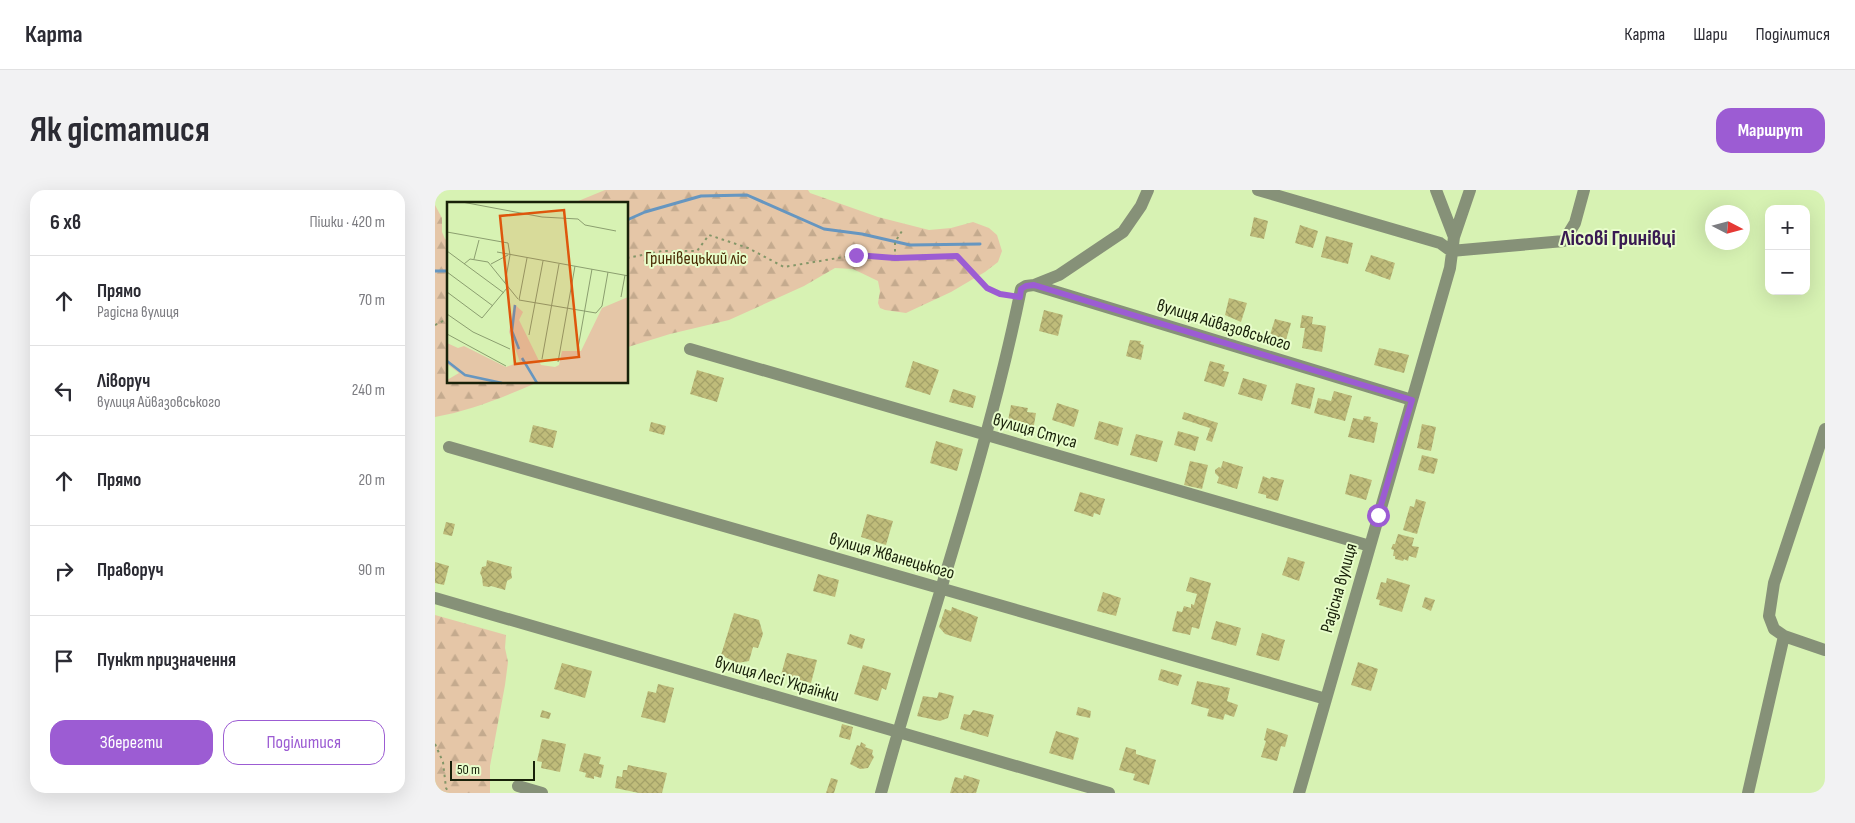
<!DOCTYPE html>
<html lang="uk">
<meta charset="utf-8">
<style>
body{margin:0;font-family:"Sofia Sans Condensed",sans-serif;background:#f2f2f3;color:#2b2b33}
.controls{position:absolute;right:15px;top:15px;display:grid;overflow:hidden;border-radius:10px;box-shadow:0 5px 20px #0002}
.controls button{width:45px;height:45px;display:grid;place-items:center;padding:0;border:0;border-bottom:1px solid #e1e1e2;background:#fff;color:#2b2b33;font:25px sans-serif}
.compass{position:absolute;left:1270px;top:15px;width:45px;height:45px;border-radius:50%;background:#fff;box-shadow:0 5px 20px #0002;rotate:96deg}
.scale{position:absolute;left:15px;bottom:12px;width:85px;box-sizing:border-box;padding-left:5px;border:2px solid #182109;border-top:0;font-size:14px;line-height:18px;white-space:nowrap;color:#182109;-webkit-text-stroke:4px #e8fdcb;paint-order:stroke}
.stop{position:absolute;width:15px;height:15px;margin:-11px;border:4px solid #9c5cd3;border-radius:50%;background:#fff}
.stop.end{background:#9c5cd3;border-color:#fff;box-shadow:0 1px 5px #0008}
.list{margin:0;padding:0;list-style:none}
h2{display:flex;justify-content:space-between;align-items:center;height:65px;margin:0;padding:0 20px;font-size:21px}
h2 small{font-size:16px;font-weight:400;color:#7c7c81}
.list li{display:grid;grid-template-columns:32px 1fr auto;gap:15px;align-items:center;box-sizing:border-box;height:90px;padding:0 20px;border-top:1px solid #e1e1e2}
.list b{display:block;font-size:19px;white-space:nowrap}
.list p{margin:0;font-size:16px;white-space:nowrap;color:#7c7c81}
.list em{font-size:16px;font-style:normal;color:#7c7c81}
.actions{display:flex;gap:10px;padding:15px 20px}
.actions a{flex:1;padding:11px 0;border:1px solid #9c5cd3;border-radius:15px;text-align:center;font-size:18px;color:#9c5cd3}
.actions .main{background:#9c5cd3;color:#fff}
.icon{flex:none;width:28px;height:28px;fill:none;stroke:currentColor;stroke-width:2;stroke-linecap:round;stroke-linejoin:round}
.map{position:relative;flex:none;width:1390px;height:603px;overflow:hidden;border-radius:15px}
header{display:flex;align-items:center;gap:30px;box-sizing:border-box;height:70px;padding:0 25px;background:#fff;border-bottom:1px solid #e1e1e2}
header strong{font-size:24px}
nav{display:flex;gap:28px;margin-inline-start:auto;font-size:18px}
.intro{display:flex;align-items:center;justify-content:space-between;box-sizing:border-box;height:120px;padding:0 30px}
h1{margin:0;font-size:35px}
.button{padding:12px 22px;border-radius:15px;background:#9c5cd3;color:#fff;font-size:18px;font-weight:700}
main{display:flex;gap:30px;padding:0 30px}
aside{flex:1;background:#fff;border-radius:15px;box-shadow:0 5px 20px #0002}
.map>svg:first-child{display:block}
</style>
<header>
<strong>Карта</strong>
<nav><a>Карта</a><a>Шари</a><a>Поділитися</a></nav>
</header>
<div class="intro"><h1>Як дістатися</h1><a class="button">Маршрут</a></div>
<main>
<aside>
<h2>6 хв<small>Пішки · 420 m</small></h2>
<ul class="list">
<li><svg class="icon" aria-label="ahead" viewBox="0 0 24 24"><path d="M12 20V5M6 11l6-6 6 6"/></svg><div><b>Прямо</b><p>Радісна вулиця</p></div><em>70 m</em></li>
<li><svg class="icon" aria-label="left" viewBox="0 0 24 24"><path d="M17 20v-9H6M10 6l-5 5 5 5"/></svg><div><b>Ліворуч</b><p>вулиця Айвазовського</p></div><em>240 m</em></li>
<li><svg class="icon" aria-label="ahead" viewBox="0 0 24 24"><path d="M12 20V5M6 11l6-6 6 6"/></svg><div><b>Прямо</b></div><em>20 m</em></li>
<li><svg class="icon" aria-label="right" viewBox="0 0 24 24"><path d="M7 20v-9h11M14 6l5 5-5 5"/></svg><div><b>Праворуч</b></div><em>90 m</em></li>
<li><svg class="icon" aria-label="arrive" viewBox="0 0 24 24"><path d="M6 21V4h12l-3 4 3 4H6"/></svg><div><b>Пункт призначення</b></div></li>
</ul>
<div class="actions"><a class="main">Зберегти</a><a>Поділитися</a></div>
</aside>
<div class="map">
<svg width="1390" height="603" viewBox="0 0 1390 603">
<defs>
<pattern id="forest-firs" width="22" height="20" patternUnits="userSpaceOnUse" patternTransform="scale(1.25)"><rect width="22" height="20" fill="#e5c6a7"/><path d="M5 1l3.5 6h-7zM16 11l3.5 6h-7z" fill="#c4aa8e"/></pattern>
<pattern id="building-cross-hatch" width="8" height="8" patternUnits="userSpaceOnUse" patternTransform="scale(1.25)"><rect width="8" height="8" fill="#bfbc7a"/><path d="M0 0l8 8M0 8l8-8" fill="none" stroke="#a3a168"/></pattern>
</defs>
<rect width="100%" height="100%" fill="#d7f2b3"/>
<path fill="url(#forest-firs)" d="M 170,0 L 373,0 L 375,3 L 443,27 L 494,40 L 516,38 L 538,32 L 554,38 L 562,45 L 567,61 L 563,72 L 550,82 L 516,102 L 471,123 L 450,120 L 445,118 L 443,113 L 445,101 L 443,91 L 418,79 L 400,78 L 369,96 L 294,130 L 235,144 L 193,157 L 192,14 L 136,14 Z
M 0,15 L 7,28 L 7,42 L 10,49 L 14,51 L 14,192 L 101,193 C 69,207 35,221 0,227 Z
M 0,425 L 71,445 L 70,458 L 73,472 L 70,495 L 55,576 L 55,603 L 0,603 Z"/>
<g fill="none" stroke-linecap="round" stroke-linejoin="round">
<path stroke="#6696c0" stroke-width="3" d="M 192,30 L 210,22 L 266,6 L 312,5 L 389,39 L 427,44 L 475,55 L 545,54
M 0,81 L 14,81"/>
</g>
<path fill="url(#building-cross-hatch)" d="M 819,27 L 833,31 L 829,49 L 815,46 Z
M 865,35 L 883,41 L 878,58 L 860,53 Z
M 891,46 L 918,53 L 913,74 L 886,67 Z
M 936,65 L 960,73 L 955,90 L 930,81 Z
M 794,108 L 812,113 L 806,132 L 790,125 Z
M 609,120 L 628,125 L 623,146 L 604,141 Z
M 867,125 L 878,127 L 877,134 L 891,136 L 887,162 L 867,158 L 870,138 L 865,138 Z
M 840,129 L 856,133 L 851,150 L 835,145 Z
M 695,150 L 706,151 L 705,154 L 709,155 L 706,170 L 691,166 Z
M 944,158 L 974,165 L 969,183 L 939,175 Z
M 478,171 L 504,180 L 495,205 L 470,197 Z
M 775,171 L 790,175 L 788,181 L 794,182 L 789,197 L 769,191 Z
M 262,180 L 289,188 L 282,212 L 255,204 Z
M 808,188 L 832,195 L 827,211 L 803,204 Z
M 861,193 L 880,198 L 875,219 L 856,214 Z
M 518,199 L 541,206 L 538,218 L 514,212 Z
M 899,201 L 917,206 L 910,231 L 879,223 L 883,208 L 896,211 Z
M 622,213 L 644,220 L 639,237 L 617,230 Z
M 576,215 L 593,218 L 592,222 L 601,223 L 598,241 L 572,236 Z
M 749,222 L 783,233 L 777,252 L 771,250 L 775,238 L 747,229 Z
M 929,226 L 936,227 L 935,231 L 943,233 L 939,253 L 913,247 L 918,228 L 928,230 Z
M 664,231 L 688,238 L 683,256 L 659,249 Z
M 216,232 L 231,236 L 229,245 L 214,241 Z
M 987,234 L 1001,237 L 996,261 L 982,258 Z
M 98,235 L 122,241 L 118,258 L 94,252 Z
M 743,241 L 764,247 L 760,261 L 739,255 Z
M 701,244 L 728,251 L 722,272 L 695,265 Z
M 501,251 L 528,259 L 522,281 L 495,273 Z
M 987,265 L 1003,269 L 999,284 L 983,280 Z
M 755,271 L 773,275 L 767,299 L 749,295 Z
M 788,271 L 808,277 L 802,299 L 782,293 L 784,287 L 780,283 L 780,280 L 784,277 L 786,278 Z
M 915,284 L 937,290 L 931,310 L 910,304 Z
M 828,286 L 835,289 L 836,287 L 849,290 L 843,311 L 831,308 L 831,305 L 823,303 Z
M 645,302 L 670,309 L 665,325 L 659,323 L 658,327 L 639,321 Z
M 981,309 L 991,312 L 982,344 L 968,340 L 975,316 L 979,317 Z
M 432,324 L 458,331 L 451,355 L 426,347 Z
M 11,332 L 20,334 L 17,346 L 8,344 Z
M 963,344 L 979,348 L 977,356 L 984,357 L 981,368 L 974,366 L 973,371 L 969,369 L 968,371 L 960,369 L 960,366 L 958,366 L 959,360 L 956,359 L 958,354 L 960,354 Z
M 853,367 L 870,372 L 864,391 L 847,385 Z
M 52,370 L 77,377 L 76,382 L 77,388 L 72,391 L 70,400 L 56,396 L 54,397 L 48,396 L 47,387 L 45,383 L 47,377 L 51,376 Z
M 0,372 L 14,376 L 9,395 L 0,393 Z
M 383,384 L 404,390 L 400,407 L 378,401 Z
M 755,387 L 776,393 L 764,439 L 757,437 L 755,445 L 737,441 L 742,421 L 747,422 L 749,416 L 756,418 L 756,414 L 759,415 L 762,404 L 751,401 Z
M 952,388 L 975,395 L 967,422 L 944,415 L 945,410 L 941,409 L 946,392 L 951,393 Z
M 668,402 L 686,408 L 681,426 L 662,421 Z
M 990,407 L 1000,410 L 996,421 L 987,417 Z
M 517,417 L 543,427 L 536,452 L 510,444 L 504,437 L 510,419 L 516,421 Z
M 299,423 L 324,430 L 328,444 L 323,458 L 318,457 L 314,471 L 302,473 L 286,465 Z
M 781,431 L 806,438 L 801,456 L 776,449 Z
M 827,443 L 850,450 L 844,471 L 821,465 Z
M 415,444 L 430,449 L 427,459 L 412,454 Z
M 352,463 L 382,470 L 376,493 L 346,485 Z
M 923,472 L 943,479 L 936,501 L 916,495 Z
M 127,473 L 157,481 L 150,508 L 119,499 Z
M 428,475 L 456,483 L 451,500 L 447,498 L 443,511 L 419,504 Z
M 726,479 L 747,485 L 743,496 L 723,490 Z
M 762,491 L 795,498 L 792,511 L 803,515 L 799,527 L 790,524 L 788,530 L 772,526 L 774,519 L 756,514 Z
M 223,494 L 239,498 L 230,533 L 206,527 L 213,501 L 221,503 Z
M 504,502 L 519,506 L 513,528 L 505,531 L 482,526 L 488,506 L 502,508 Z
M 643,517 L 656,521 L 655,528 L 641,525 Z
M 107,520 L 116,523 L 114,529 L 105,527 Z
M 538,520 L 559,525 L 553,547 L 525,539 L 529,524 L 535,525 Z
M 407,534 L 418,537 L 415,550 L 404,547 Z
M 832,538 L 853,545 L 850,557 L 846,556 L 842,571 L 826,567 L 831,551 L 829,550 Z
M 621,541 L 644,548 L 638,570 L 614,563 Z
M 107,549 L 131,554 L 125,582 L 106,578 L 107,572 L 102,571 Z
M 426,552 L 431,555 L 430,557 L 438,560 L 437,564 L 439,567 L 433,578 L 425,579 L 415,574 L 422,555 L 425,556 Z
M 691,557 L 701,560 L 701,564 L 721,570 L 714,595 L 698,590 L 700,584 L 684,580 Z
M 149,563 L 166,567 L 164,574 L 169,575 L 166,588 L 159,586 L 159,589 L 150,587 L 151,583 L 144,581 Z
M 193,575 L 232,583 L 227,603 L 204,603 L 180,598 L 182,586 L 187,587 L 188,580 L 192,580 Z
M 529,585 L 545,590 L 541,603 L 515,603 L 520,587 L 528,589 Z
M 396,588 L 403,590 L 399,603 L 391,603 Z"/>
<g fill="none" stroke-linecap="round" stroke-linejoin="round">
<path stroke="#839668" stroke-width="2" stroke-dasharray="2.5 4" stroke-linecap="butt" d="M 192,68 L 227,61 L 262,61 L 274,45 L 313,58 L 349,77 L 421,65 L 460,68 L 522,66 L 551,98 L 574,105
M 460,68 L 460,52 L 467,41
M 0,135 L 14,128
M 0,554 L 8,572 L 11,598 L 14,603"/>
<path stroke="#869178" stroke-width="12" d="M 823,0 L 1005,53 L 1016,61 L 1129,51 L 1140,33 L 1149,0
M 1001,0 L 1019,47
M 599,95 L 624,85 L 688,42 L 706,16 L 713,0
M 255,159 L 935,356
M 14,257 L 891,509
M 0,408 L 674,603
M 1349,446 L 1390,460
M 83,596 L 107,603
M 446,603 C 492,434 551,271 586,99 L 591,96 L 599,95 L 977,210
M 864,603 L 1015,78 L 1019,47 L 1035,0
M 1313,603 L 1349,446 L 1339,439 L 1334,426 L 1339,393 L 1390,239"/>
</g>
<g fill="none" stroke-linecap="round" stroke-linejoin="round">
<path stroke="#9c5cd3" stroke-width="6" d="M 421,65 L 460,68 L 522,66 L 552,98 L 565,104 L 585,107 L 586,99 L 591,96 L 599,95 L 977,210 L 943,325"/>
</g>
<g text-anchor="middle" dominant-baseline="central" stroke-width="4" stroke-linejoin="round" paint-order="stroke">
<g font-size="18" fill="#4c2d06" stroke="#e8fdcb">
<text x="261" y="68">Гринівецький ліс</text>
</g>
<g font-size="18" fill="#182109" stroke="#e8fdcb">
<text transform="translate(789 135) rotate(17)">вулиця Айвазовського</text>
<text transform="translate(600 241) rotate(16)">вулиця Стуса</text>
<text transform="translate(457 366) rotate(16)">вулиця Жванецького</text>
<text transform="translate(904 398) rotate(-74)">Радісна вулиця</text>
<text transform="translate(342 489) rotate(16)">вулиця Лесі Українки</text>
</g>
<g font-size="22" font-weight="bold" fill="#391a52" stroke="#e8fdcb">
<text x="1183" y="48">Лісові Гринівці</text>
</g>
</g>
<g transform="translate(12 12)">
<rect width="181" height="181" fill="#d7f2b3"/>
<path d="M 181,95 L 181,181 L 0,181 L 0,178 L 12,171 L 0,162 L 0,141 L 11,146 L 17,144 L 59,165 L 73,160 L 62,130 L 67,102 L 76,110 L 72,118 L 94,163 L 108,165 L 112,163 L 115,149 L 134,149 L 155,106 Z" fill="#e5c6a7"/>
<path fill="none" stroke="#6696c0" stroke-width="2.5" d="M 68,103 L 65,129 L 72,147M 75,156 L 90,181M 0,159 L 18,173 L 55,181"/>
<path fill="none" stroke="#8b9e6f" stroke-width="1" d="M 15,0 L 95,15 L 131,17 L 138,23 L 169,29M 0,30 L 61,41 L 63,53 L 58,81 L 71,97M 0,49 L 57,91M 50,50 L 182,74M 80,56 L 72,98 L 149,111 L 155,104 L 161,70M 27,57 L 32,38M 17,62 L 23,57 L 41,60 L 58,81M 44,62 L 61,53M 0,70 L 46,104M 0,90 L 35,116 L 60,86M 174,95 L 178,73M 0,112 L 26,130 L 63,147M 0,132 L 59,164M 82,133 L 96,59M 131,146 L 145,67M 95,157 L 112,62M 111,160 L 128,64"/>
<path fill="#de560c" fill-opacity="0.15" stroke="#de560c" stroke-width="2.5" d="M 117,8 L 132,155 L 68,162 L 53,14 Z"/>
<rect width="181" height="181" fill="none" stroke="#182109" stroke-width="2.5"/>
</g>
</svg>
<div class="controls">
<button>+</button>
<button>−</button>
</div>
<svg class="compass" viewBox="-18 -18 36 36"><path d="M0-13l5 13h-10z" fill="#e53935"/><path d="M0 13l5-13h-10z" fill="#7c7c81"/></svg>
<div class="scale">50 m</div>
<div class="stop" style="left:943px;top:325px"></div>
<div class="stop end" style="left:421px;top:65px"></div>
</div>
</main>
